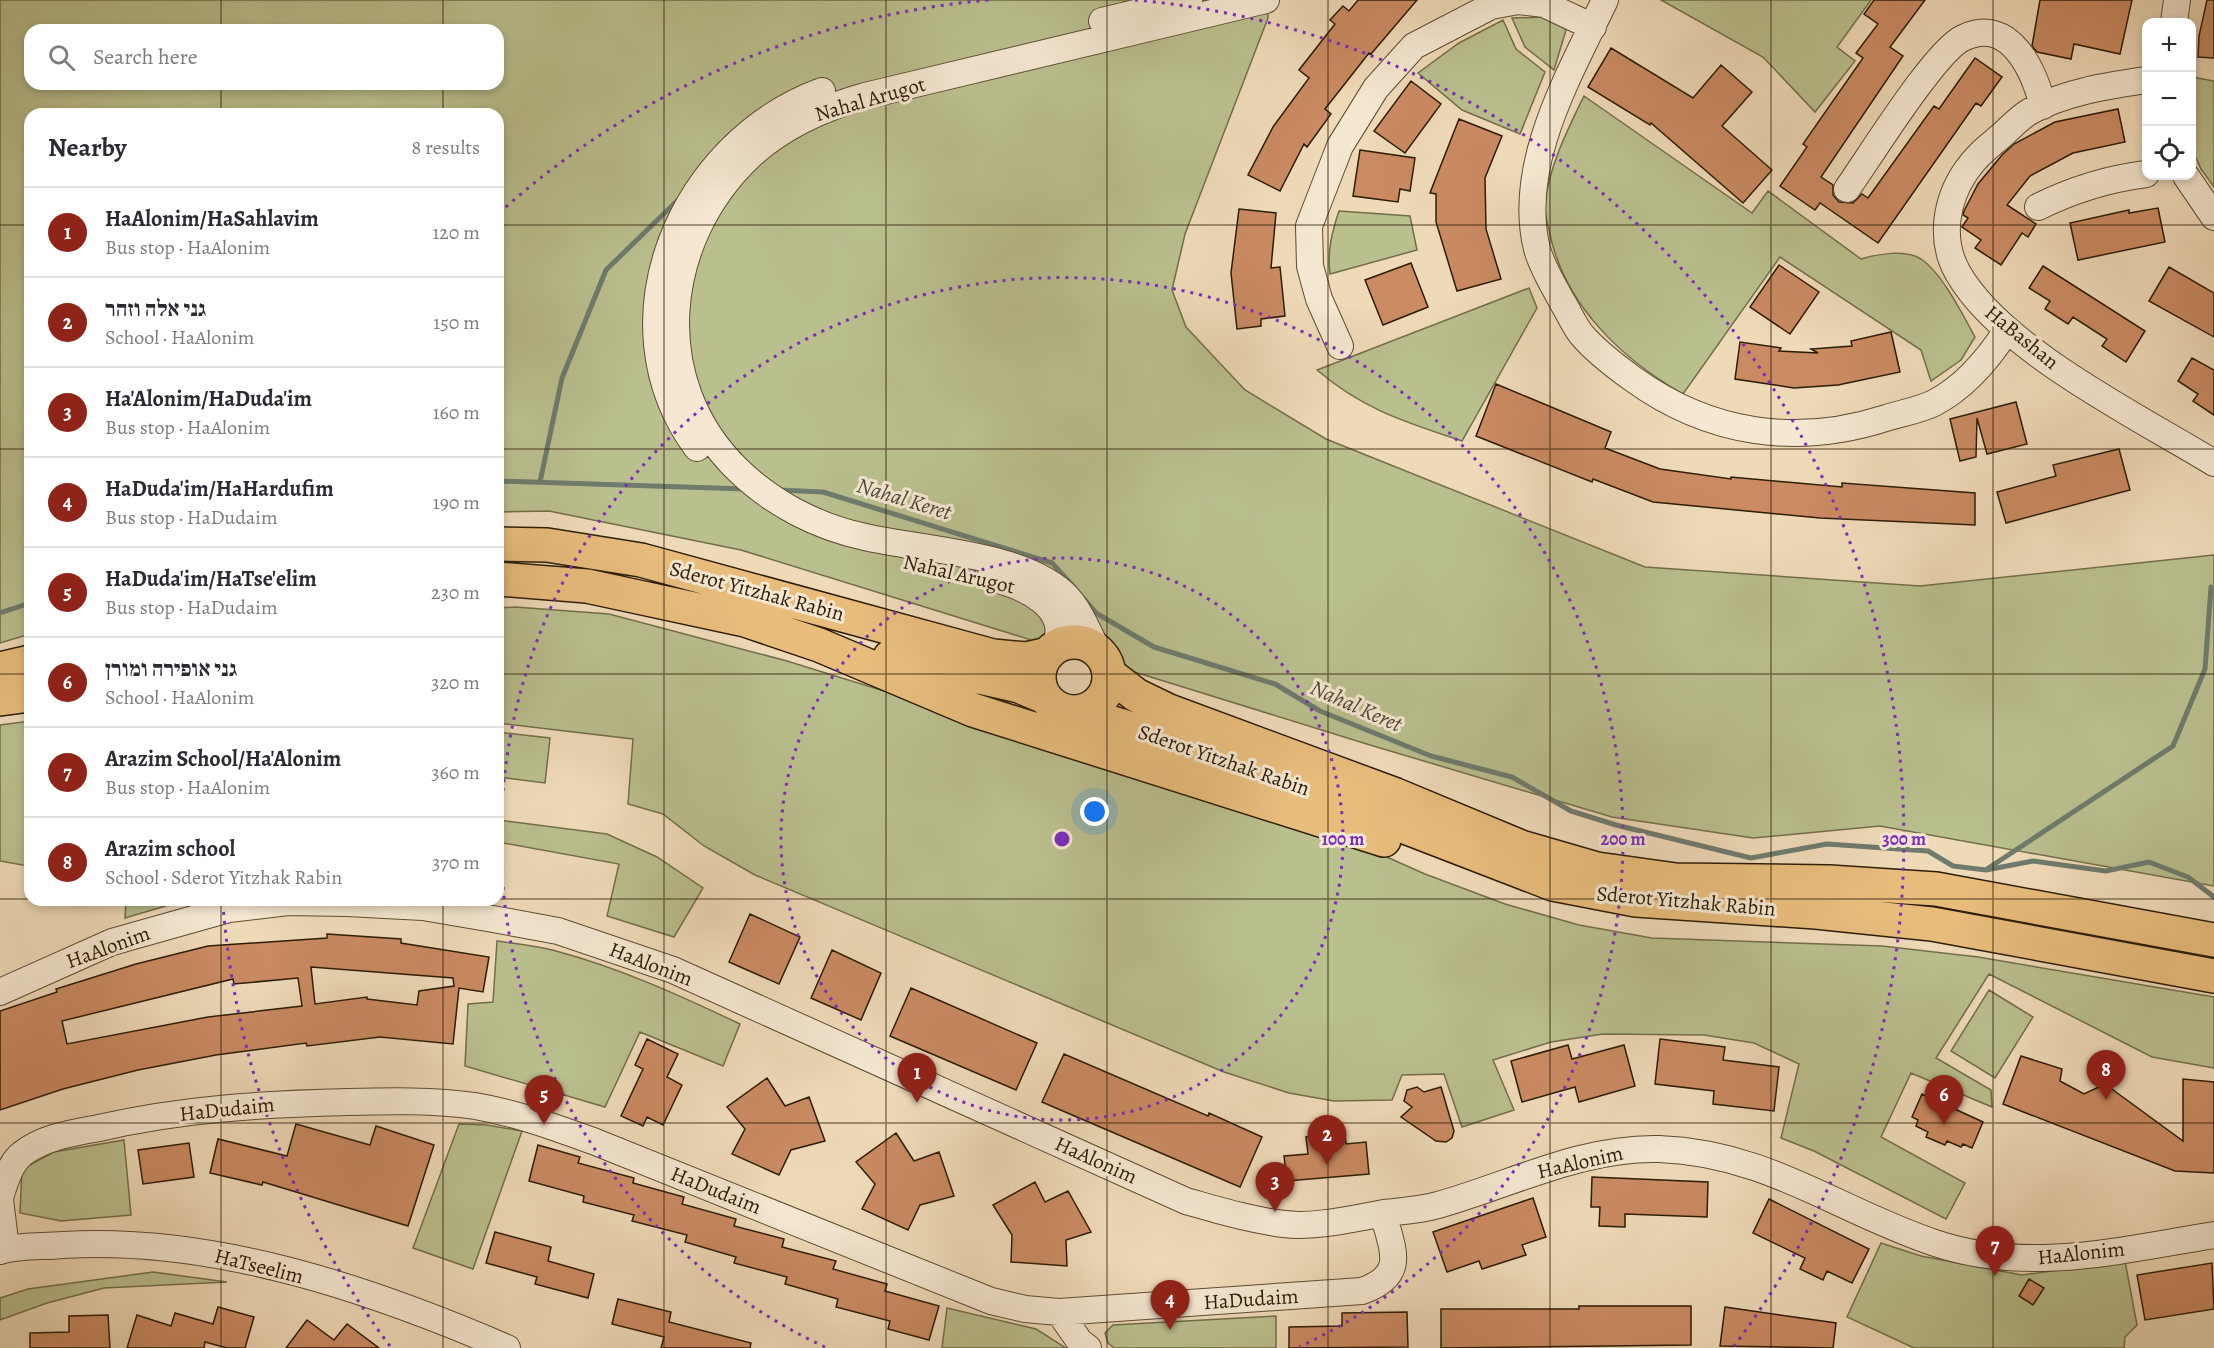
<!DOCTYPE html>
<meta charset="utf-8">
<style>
body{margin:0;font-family:Alegreya,"Frank Ruhl Libre",serif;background:#f2f2f3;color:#2b2b33}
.controls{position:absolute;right:18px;top:18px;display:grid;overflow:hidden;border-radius:12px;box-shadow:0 3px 9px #0003}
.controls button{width:54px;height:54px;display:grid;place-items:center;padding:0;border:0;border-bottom:2px solid #e1e1e2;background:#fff;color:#2b2b33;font:30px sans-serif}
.you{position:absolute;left:1095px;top:812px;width:21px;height:21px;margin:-15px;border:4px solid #fff;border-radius:50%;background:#1a73e8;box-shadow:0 0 0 9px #1a73e833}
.badge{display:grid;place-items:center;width:39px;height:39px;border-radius:50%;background:#8f2418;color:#fff;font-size:20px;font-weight:700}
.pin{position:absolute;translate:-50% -50px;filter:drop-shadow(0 2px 3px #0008)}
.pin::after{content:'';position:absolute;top:32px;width:21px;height:18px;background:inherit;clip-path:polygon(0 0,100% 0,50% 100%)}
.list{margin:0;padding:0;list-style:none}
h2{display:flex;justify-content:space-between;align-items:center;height:78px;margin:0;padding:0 24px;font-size:26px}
h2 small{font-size:20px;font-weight:400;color:#7c7c81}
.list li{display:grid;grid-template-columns:39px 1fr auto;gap:18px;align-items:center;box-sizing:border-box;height:90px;padding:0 24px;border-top:2px solid #e1e1e2}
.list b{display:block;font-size:22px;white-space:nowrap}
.list p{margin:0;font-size:20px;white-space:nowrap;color:#7c7c81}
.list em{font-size:20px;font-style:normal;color:#7c7c81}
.icon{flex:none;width:33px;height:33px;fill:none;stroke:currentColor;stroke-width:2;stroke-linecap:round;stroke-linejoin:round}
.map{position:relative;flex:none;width:2214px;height:1348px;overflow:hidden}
.search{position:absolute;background:#fff;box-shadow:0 3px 9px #0003;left:24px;top:24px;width:480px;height:66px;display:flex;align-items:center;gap:15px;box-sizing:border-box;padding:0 21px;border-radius:18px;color:#7c7c81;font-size:22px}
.panel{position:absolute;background:#fff;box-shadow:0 3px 9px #0003;left:24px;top:108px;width:480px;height:798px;border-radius:18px}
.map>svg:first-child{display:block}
</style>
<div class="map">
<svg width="2214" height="1348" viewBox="0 0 2214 1348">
<rect width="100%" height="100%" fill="#efdab8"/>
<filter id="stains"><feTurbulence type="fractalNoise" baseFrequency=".00333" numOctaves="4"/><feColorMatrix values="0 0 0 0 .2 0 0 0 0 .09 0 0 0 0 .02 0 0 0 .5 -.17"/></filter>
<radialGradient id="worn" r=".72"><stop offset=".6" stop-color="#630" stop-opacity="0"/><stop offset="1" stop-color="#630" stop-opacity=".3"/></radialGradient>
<path fill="#babf8e" stroke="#736e4a" stroke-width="1.5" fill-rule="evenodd" d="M 0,0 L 1267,0 L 1268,18 L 1185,234 L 1172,290 L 1186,327 L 1245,390 L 1326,439 L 1645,567 L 1920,586 L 2214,555 L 2214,886 L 1880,826 L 1753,838 L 1612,817 L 1370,745 L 741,550 L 549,511 L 498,512 L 498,114 L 30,114 L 30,634 L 0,643 ZM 30,30 L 498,30 L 498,84 L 30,84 Z
M 1661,0 L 1871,0 L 1837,47 L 1855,61 L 1815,112 L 1763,57 Z
M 1548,17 L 1566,30 L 1554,70 L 1525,47 L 1512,18 Z
M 1503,20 L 1516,49 L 1545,72 L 1520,134 L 1462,110 L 1418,73 L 1459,43 Z
M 2192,77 L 2214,81 L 2214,187 L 2201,169 L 2192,149 Z
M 1584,96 L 1752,213 L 1768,191 L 1861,259 C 1878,254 1905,249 1921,259 C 1942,273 1963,315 1975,337 L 1961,360 L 1931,381 L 1921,350 L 1780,257 L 1683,394 C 1620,358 1563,303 1549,230 C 1547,222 1544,211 1545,203 C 1550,164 1567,131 1584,96 Z
M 1339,211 L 1410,216 L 1417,250 L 1330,274 C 1327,251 1332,232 1339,211 Z
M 1529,288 L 1537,308 L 1462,441 C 1405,422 1364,410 1317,370 Z
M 515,607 L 609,614 L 787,661 L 1226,797 L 1335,834 L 1425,874 L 1505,904 L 1579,925 L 1652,938 L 1882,946 L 1978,957 L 2214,997 L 2214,1068 L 2152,1057 L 1989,974 L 1936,1058 L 1991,1090 L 1992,1107 L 1911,1073 L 1881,1137 L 1965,1183 L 1946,1219 L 1814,1151 L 1781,1138 L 1799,1064 L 1754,1043 L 1704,1035 L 1603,1034 L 1551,1042 L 1493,1060 L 1514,1110 L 1462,1127 L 1444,1074 L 1402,1075 L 1392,1100 L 1334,1101 L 1289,1093 L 1224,1072 L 755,875 L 704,846 L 663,814 L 628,804 L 633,739 L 498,723 L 498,608 Z
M 30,721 L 30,857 L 28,866 L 0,861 L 0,725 Z
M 498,732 L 550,738 L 545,783 L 498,777 Z
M 498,820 L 607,834 L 657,857 L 703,888 L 674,937 L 607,916 L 619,864 L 498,842 Z
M 126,900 L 186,900 L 125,918 Z
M 497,941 C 517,944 537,946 556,951 C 620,968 681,996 740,1024 L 723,1066 L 640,1032 L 605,1107 L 465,1066 L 468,1004 L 493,1002 Z
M 1989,990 L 2033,1017 L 1995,1078 L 1951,1051 Z
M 459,1124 L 487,1125 L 522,1131 L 473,1269 L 413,1248 Z
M 124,1140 L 131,1215 L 61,1221 L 20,1213 L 22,1169 L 54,1152 Z
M 1881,1243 L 1921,1256 L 2022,1275 L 2125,1261 L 2137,1325 L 2125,1337 L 2124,1348 L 1914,1348 L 1847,1317 Z
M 153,1272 L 227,1282 L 104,1288 L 47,1303 L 0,1320 L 0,1298 L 28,1289 Z
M 947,1308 L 1036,1329 L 1066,1348 L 942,1348 Z
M 1276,1316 L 1276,1348 L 1114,1348 L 1108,1343 L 1105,1333 L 1113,1325 Z"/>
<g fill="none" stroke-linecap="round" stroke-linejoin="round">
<path stroke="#6e7b6d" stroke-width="5" d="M 498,481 L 745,489
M 540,482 L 562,378 L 606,270 L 682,196
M 778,490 L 823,492 L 1052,563 L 1074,587
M 1084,599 L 1096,613 L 1154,647 L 1275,684 L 1320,711 L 1431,756 L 1512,777 L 1571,811 L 1616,825 L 1751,858 L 1827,844 L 1928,851 L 1953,866 L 1986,870 L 2033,861 L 2106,871 L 2149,862 L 2188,877 L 2214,897
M 0,613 L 30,603
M 1987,869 L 2173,746 L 2205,669 L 2211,587"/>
</g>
<path fill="#ca8a62" stroke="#2c1c06" stroke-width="1.5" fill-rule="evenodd" d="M 1358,0 L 1417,0 L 1371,54 L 1369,53 L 1325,109 L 1331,114 L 1307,147 L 1304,144 L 1280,191 L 1248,175 L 1273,127 L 1309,78 L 1299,70 L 1335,24 L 1330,20 L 1343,6 L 1349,11 Z
M 1874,0 L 1925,0 L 1890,47 L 1903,56 L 1821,177 L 1833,185 L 1833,195 L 1839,202 L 1853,203 L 1862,194 L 1868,198 L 1934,106 L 1939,109 L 1975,58 L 2002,77 L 1981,106 L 1976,103 L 1878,243 L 1820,203 L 1815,210 L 1780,186 L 1807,147 L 1803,144 L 1863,58 L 1856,53 L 1878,24 L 1864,14 Z
M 2040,0 L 2132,0 L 2120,54 L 2074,44 L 2071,59 L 2037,52 L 2032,46 Z
M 2207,0 L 2214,0 L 2214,58 L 2198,57 L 2199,36 Z
M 1611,48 L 1693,98 L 1721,65 L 1752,92 L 1722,126 L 1772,170 L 1743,203 L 1651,123 L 1650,125 L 1588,87 Z
M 1411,81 L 1441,104 L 1405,153 L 1374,131 Z
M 2118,109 L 2125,142 L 2073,153 L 2030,176 L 2007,205 L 2036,224 L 2028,237 L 2022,233 L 2001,265 L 1975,248 L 1981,240 L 1962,227 L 1968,218 L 1963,215 L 1964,211 L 1978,184 L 2002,155 L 2014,144 L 2055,122 Z
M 1459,119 L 1502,136 L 1485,178 L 1486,229 L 1501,279 L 1457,291 L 1436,222 L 1436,194 L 1430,193 Z
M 1360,150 L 1415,158 L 1410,191 L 1400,189 L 1398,202 L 1353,196 Z
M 2158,208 L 2165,242 L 2078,260 L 2070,223 L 2129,210 L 2129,213 Z
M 1239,209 L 1276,213 L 1271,268 L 1280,267 L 1285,316 L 1261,319 L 1261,326 L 1237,329 L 1231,273 Z
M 1411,263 L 1428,307 L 1383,325 L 1365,280 Z
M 1779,265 L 1819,292 L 1790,334 L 1750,307 Z
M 2043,266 L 2145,331 L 2126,362 L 2102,346 L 2107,339 L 2073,317 L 2068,324 L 2045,309 L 2050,301 L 2029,288 Z
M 2169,267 L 2214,293 L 2214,337 L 2149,301 Z
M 1891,332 L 1900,372 L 1838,385 L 1794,388 L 1735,379 L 1740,342 L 1781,348 L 1779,351 L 1818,353 L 1811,349 L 1852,346 L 1851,341 Z
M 2192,358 L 2214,370 L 2214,415 L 2193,401 L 2198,394 L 2178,381 Z
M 1496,384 L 1611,432 L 1605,448 L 1660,469 L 1731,479 L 1731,477 L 1842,487 L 1842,483 L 1975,493 L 1975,525 L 1820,518 L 1653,502 L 1593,479 L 1592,482 L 1476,436 Z
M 2016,402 L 2027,444 L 1987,454 L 1977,418 L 1976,457 L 1960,461 L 1950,419 Z
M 2119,449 L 2130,490 L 2006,523 L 1997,492 L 2056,476 L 2053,465 Z
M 750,914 L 800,937 L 779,984 L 729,962 Z
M 327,934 L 401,939 L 401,943 L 489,957 L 483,992 L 459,988 L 453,1044 L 380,1037 L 307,1046 L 306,1043 L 216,1055 L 138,1070 L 63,1089 L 0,1110 L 0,1011 L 57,992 L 56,989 L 136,964 L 208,946 L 327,938 ZM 311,967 L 453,978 L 454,986 L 419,991 L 417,1005 L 367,999 L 367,997 L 315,1004 ZM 298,978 L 302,1006 L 208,1017 L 67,1044 L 62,1021 L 233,979 L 234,984 Z
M 832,950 L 881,973 L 861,1020 L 811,998 Z
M 911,988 L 1037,1043 L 1016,1090 L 890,1036 Z
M 647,1039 L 678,1054 L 667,1077 L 682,1085 L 663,1125 L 647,1117 L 643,1126 L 621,1116 L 643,1069 L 635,1065 Z
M 1660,1039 L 1725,1047 L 1723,1060 L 1779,1067 L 1774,1111 L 1713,1104 L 1714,1091 L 1655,1084 Z
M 1568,1045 L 1572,1059 L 1624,1045 L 1635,1086 L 1579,1102 L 1575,1087 L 1522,1102 L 1511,1061 Z
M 1064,1054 L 1208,1116 L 1209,1113 L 1262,1137 L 1240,1187 L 1042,1102 Z
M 2021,1056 L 2062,1069 L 2060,1081 L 2084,1094 L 2105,1084 L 2183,1141 L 2183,1079 L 2214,1082 L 2214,1173 L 2175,1171 L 2003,1104 Z
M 767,1078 L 785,1106 L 809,1097 L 825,1141 L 791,1150 L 779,1175 L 732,1154 L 745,1129 L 727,1107 Z
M 1417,1087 L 1424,1092 L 1441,1087 L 1454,1131 L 1452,1138 L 1446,1142 L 1436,1141 L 1401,1117 L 1412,1107 L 1404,1101 L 1407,1090 Z
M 1922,1094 L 1983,1122 L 1972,1148 L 1963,1144 L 1961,1147 L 1947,1141 L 1945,1145 L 1926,1137 L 1928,1132 L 1916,1126 L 1918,1120 L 1912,1117 Z
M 296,1124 L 370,1145 L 376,1126 L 434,1145 L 408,1226 L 263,1182 L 262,1185 L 210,1173 L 218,1139 L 287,1156 Z
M 896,1133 L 914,1161 L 939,1152 L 954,1196 L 920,1205 L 908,1230 L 862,1209 L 875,1184 L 856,1162 Z
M 1345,1134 L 1346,1144 L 1366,1142 L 1369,1174 L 1287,1181 L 1284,1156 L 1308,1154 L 1306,1137 Z
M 189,1143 L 194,1177 L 143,1184 L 138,1150 Z
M 538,1145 L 580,1157 L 578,1163 L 634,1178 L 633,1183 L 684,1197 L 682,1204 L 736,1219 L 734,1226 L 784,1239 L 782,1247 L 836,1261 L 833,1269 L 887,1284 L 885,1291 L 939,1306 L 929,1340 L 888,1329 L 890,1321 L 836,1307 L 838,1299 L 785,1284 L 787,1277 L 734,1263 L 736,1257 L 685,1242 L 687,1235 L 632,1221 L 634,1215 L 583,1202 L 584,1196 L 529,1181 Z
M 1592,1177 L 1708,1182 L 1707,1217 L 1625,1214 L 1625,1227 L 1599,1226 L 1600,1207 L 1591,1207 Z
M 1035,1182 L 1045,1202 L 1068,1191 L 1091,1232 L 1066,1240 L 1067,1266 L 1011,1262 L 1012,1235 L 993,1205 Z
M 1533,1198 L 1546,1237 L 1522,1245 L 1526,1255 L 1482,1269 L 1479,1261 L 1447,1272 L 1433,1232 Z
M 1769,1199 L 1869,1249 L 1852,1283 L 1827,1271 L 1823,1280 L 1800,1269 L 1805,1258 L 1753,1233 Z
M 495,1232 L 551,1247 L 548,1261 L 594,1274 L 588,1298 L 535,1284 L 537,1277 L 486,1263 Z
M 2212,1263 L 2214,1309 L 2145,1320 L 2137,1275 Z
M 2029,1279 L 2044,1288 L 2033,1305 L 2019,1296 Z
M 618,1299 L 671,1312 L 669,1322 L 751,1343 L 750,1348 L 661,1348 L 664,1337 L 612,1324 Z
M 1579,1306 L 1691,1306 L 1691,1345 L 1441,1348 L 1441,1309 L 1579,1309 Z
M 218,1307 L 254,1317 L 245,1348 L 227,1348 L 205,1342 L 204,1348 L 127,1348 L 137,1315 L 171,1326 L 175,1313 L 213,1324 Z
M 1725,1307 L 1836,1323 L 1833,1348 L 1720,1346 Z
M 1407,1312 L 1408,1347 L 1289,1348 L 1289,1327 L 1342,1326 L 1342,1313 Z
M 108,1315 L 110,1348 L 30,1348 L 30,1333 L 69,1332 L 69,1316 Z
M 307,1320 L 334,1340 L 347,1324 L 379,1348 L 286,1348 Z"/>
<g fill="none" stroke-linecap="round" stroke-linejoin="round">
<g stroke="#5d4c32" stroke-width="28">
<path id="minor" d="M 1605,0 C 1570,74 1516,164 1537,249 C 1542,267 1554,287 1563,303 C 1569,313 1574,325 1581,334 C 1595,351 1615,366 1633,379 C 1709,434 1796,447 1886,418 C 1902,413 1920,410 1934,403 C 1965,387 1989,358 2007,330
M 1102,21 L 1189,0
M 2174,22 L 2177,0
M 2146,80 C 2107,86 2064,92 2029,112 C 2019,118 2010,128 2001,136 C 1988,147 1976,156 1966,171 C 1946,200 1939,240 1958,273 C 2001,349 2139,417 2214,463
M 2186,176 L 2214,217
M 1847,189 C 1869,158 1935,51 1963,38 C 2010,15 2034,71 2043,106
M 2038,207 C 2074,189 2107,179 2146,174
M 1340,346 L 1319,299 L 1310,266 L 1309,226 L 1340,146 L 1376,88 L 1414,46 L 1491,6 L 1518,1 L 1544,4 L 1593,27
M 697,448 C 603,321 682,142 822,91
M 990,578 C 1023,585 1074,608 1054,649
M 1100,654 C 1089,636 1082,613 1068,598 C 1026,553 925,551 865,537 C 818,527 773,504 738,470 C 647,382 661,241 749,157 C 782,126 823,108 865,96 L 1266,0
M 0,992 L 112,942 L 229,909 L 288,902 L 347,903 L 423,907 L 493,919 L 558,931 L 673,970 L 1186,1201 C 1218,1210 1250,1220 1284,1224 C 1314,1228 1355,1218 1385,1213 C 1402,1211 1421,1210 1438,1205 C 1510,1185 1581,1147 1659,1149 C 1768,1153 1836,1210 1935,1243 C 2026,1274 2122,1250 2214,1235
M 0,1198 C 4,1184 10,1163 22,1154 C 43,1137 73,1133 99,1128 C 181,1109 263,1104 348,1102 C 389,1101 434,1100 475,1106 C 516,1113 554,1127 593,1141 L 991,1301 L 1025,1309 L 1059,1312 L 1362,1291 C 1407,1275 1393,1251 1383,1213
M 0,1199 L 6,1249
M 0,1251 C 20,1245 43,1247 63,1245 C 214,1236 370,1289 507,1348
M 1059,1312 L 1080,1342 L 1088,1348"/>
</g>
<g stroke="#2c1c06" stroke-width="36">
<path id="major" d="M 498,544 L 547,545 L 641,560 L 993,656 L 1026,659 L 1048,654
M 498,579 L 587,586 L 768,625
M 748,621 L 819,645 L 973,710 L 1384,840
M1039 677a35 35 0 1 1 70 0a35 35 0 1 1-70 0Z
M 890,657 L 1019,686 L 1045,697
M 0,669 L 30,662
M 1109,674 L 1136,695 L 1169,711 L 1396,795 L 1521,847 L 1597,869 L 1676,880 L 1829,882 L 1936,889 L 2214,940
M 0,699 L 30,695
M 1075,712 L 1208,751 L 1553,884 L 1636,900 L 1816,912 L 1932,924 L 2214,976"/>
</g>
<use href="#minor" stroke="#f5e7d1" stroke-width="26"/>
<use href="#major" stroke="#e8bd7c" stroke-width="33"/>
</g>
<path fill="none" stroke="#2c1c06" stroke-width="1.5" stroke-opacity="0.55" d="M 221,0 L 221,30M 443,0 L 443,30M 664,0 L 664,1348M 886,0 L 886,1348M 1107,0 L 1107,1348M 1328,0 L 1328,1348M 1550,0 L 1550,1348M 1771,0 L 1771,1348M 1993,0 L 1993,1348M 221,84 L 221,114M 443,84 L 443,114M 0,225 L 30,225M 498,225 L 2214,225M 0,449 L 30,449M 498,449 L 2214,449M 0,674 L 30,674M 498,674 L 2214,674M 0,899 L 30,899M 498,899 L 2214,899M 221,900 L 221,1348M 443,900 L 443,1348M 0,1123 L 2214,1123"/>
<g fill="none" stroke="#7b2cbf" stroke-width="3" stroke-dasharray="3 6">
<circle cx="1062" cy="839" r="281"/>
<path d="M825 1347A561 561 0 1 1 1299 1347"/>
<path d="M390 1346A842 842 0 0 1 223 905M499 213A842 842 0 0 1 989 0M1135 0A842 842 0 0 1 1734 1346"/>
</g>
<g text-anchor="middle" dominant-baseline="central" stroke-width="6" stroke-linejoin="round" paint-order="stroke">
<g font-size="21" fill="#2c1c06" stroke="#f5e7d1">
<text transform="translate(870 99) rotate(-16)">Nahal Arugot</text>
<text transform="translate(2022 337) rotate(39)">HaBashan</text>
<text transform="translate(959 574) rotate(13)">Nahal Arugot</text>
<text transform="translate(757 591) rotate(15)">Sderot Yitzhak Rabin</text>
<text transform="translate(1224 760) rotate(19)">Sderot Yitzhak Rabin</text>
<text transform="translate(1686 901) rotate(5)">Sderot Yitzhak Rabin</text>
<text transform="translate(108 947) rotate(-20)">HaAlonim</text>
<text transform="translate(651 964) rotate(21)">HaAlonim</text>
<text transform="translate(227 1109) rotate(-6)">HaDudaim</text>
<text transform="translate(1096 1160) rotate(24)">HaAlonim</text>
<text transform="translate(1580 1162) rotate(-13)">HaAlonim</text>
<text transform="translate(716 1190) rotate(22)">HaDudaim</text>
<text transform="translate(2081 1253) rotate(-6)">HaAlonim</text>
<text transform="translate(259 1266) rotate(14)">HaTseelim</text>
<text transform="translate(1251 1299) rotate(-4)">HaDudaim</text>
</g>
<g font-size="22" font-style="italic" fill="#4d4b39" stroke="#f5e7d1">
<text transform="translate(904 499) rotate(17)">Nahal Keret</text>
<text transform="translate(1356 706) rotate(24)">Nahal Keret</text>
</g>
</g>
<circle cx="1062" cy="839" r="9" fill="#7b2cbf" stroke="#f5e7d1" stroke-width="3"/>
<g font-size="18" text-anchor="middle" font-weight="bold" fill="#7b2cbf" stroke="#f5e7d1" stroke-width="6" stroke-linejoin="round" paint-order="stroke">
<text x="1343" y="845">100 m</text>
<text x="1623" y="845">200 m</text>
<text x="1904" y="845">300 m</text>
</g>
<rect width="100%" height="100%" filter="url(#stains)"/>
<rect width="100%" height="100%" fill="url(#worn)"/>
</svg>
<div class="controls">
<button>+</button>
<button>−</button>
<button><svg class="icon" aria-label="locate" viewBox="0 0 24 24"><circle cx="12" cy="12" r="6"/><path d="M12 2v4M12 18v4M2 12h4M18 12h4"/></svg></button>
</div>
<div class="you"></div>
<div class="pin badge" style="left:917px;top:1103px">1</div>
<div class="pin badge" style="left:1327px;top:1165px">2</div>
<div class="pin badge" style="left:1275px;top:1212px">3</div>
<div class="pin badge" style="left:1170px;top:1330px">4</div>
<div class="pin badge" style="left:544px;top:1125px">5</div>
<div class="pin badge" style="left:1944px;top:1125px">6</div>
<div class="pin badge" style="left:1995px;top:1276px">7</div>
<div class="pin badge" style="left:2106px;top:1100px">8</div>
<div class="search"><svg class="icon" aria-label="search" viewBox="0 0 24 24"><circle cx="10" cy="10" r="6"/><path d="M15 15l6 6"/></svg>Search here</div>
<section class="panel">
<h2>Nearby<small>8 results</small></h2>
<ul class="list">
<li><span class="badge">1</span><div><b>HaAlonim/HaSahlavim</b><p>Bus stop · HaAlonim</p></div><em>120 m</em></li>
<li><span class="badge">2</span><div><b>גני אלה וזהר</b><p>School · HaAlonim</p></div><em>150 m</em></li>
<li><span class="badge">3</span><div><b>Ha'Alonim/HaDuda'im</b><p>Bus stop · HaAlonim</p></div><em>160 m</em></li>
<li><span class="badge">4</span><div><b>HaDuda'im/HaHardufim</b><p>Bus stop · HaDudaim</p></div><em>190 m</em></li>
<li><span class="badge">5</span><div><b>HaDuda'im/HaTse'elim</b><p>Bus stop · HaDudaim</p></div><em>230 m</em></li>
<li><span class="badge">6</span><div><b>גני אופירה ומורן</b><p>School · HaAlonim</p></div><em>320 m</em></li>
<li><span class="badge">7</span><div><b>Arazim School/Ha'Alonim</b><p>Bus stop · HaAlonim</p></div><em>360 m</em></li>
<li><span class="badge">8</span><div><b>Arazim school</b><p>School · Sderot Yitzhak Rabin</p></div><em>370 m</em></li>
</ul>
</section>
</div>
